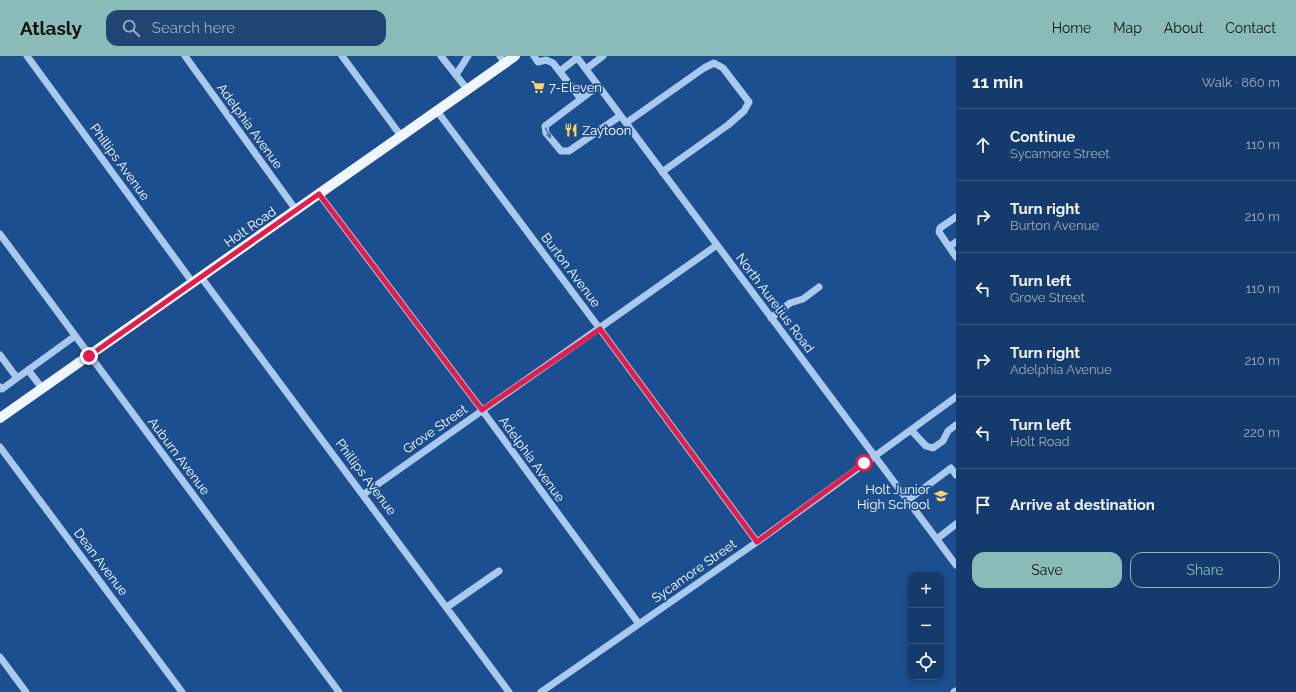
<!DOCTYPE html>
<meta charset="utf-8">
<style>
body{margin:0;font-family:Raleway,sans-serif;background:#214673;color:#f1f3f6}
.controls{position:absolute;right:12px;bottom:12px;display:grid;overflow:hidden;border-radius:8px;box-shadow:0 2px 6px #0003}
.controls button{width:36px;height:36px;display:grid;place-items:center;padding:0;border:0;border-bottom:1px solid #33557e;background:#143b6b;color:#f1f3f6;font:20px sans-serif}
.stop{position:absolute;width:12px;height:12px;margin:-9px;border:3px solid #e11d48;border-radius:50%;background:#fff}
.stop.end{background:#e11d48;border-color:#fff;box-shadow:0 1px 4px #0008}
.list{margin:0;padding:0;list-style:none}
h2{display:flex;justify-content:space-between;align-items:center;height:52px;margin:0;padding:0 16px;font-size:17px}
h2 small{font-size:13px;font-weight:400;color:#9dadc1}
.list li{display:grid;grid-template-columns:26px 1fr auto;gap:12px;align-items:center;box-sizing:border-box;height:72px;padding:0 16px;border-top:1px solid #33557e}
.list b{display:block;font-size:15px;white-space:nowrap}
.list p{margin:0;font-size:13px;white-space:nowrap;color:#9dadc1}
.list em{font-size:13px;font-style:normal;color:#9dadc1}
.actions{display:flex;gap:8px;padding:12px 16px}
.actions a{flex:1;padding:9px 0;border:1px solid #8bbbb9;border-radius:12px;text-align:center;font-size:14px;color:#8bbbb9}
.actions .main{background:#8bbbb9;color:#111}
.icon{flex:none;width:22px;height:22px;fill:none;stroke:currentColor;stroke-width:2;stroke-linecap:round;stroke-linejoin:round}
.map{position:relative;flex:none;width:956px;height:636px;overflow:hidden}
header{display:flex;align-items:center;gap:24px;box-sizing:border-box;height:56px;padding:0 20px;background:#8bbbb9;color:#111}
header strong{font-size:19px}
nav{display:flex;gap:22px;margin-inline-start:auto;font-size:14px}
.search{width:280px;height:36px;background:#214673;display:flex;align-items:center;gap:10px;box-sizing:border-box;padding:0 14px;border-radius:12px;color:#9dadc1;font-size:15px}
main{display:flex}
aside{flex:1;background:#143b6b}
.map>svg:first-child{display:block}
</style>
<header>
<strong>Atlasly</strong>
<div class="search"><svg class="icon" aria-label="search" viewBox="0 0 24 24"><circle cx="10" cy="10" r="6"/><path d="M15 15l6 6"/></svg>Search here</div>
<nav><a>Home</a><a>Map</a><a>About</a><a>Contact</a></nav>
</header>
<main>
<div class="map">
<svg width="956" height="636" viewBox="0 0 956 636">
<rect width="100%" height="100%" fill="#1b4f8f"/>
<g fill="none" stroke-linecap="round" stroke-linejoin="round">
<path stroke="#a9c9ee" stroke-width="7" d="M 27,0 L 193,227
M 185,0 L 296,154
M 342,0 L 401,80
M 441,0 L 467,33
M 500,0 L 505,7
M 534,0 L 538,6 L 546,4 L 553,7 L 581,43 L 598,30
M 576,0 L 956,509
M 586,13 L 603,0
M 560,15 L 577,2
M 456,19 L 468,0
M 581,43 L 545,70 L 546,77 L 561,95 L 569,95 L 620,60
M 437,55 L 600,273 L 757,486
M 626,67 L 704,12 L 714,7 L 723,12 L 749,46 L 744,55 L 728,69 L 662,116
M 319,138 L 482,354 L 639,568
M 956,161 L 940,172 L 939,176 L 956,201
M 0,178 L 339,636
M 949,191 L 956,186
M 201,221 L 509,636
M 771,262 L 790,247 L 803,243 L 819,231
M 0,299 L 17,322
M 28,314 L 42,332
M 0,331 L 2,333 L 75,280
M 911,374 L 926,390 L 933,392 L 943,385 L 948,375 L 956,369
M 0,391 L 182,636
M 364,438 L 717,189
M 908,444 L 951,412 L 956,419
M 937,483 L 956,468
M 447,551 L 499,515
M 0,601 L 26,636
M 541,636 L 757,486 L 956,341
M 954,636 L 956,635"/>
<path stroke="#f0f6ff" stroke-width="10" d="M 0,362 L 515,0"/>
</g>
<defs><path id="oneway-solid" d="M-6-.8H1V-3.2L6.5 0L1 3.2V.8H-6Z"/></defs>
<use fill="#4674ac" href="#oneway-solid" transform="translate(548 77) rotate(63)"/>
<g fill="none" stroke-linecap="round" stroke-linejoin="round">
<path stroke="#e11d48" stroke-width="5" d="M 89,300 L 319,138 L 482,354 L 600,273 L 757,486 L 864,407"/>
</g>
<defs>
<g id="supermarket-bare" transform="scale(1.08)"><path d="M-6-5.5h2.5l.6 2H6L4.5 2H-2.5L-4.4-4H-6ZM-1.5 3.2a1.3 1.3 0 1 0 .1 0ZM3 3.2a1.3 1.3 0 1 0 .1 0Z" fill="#ffd166" stroke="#1b4f8f" stroke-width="2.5" paint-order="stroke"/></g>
<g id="restaurant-bare" transform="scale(1.08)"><path d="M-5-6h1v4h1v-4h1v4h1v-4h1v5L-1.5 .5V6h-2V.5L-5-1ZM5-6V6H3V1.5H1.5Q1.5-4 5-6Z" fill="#ffd166" stroke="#1b4f8f" stroke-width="2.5" paint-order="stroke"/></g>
<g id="school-bare" transform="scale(1.08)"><path d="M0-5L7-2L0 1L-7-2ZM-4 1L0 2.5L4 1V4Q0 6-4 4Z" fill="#ffd166" stroke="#1b4f8f" stroke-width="2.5" paint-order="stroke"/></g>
</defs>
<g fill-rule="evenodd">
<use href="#supermarket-bare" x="538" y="31"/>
<use href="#restaurant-bare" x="571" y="74"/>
<use href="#school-bare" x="941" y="440"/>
</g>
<g text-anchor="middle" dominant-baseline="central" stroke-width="3.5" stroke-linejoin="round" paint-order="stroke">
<g font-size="13" fill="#fff" stroke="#1b4f8f" text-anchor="start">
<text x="549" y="31">7-Eleven</text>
<text x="582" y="74">Zaytoon</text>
<text x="930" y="433" text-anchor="end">Holt Junior<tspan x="930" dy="15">High School</tspan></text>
</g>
<g font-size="13" fill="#fff" stroke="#1b4f8f">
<text transform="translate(250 70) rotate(54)">Adelphia Avenue</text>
<text transform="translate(120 106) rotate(54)">Phillips Avenue</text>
<text transform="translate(250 171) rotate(-35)">Holt Road</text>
<text transform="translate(571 214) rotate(53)">Burton Avenue</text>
<text transform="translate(775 247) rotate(53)">North Aurelius Road</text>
<text transform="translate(435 373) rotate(-35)">Grove Street</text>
<text transform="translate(179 400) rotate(53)">Auburn Avenue</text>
<text transform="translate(532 403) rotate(54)">Adelphia Avenue</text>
<text transform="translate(366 421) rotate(53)">Phillips Avenue</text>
<text transform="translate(101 506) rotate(53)">Dean Avenue</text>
<text transform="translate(694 515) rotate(-35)">Sycamore Street</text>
</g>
</g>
</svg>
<div class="controls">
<button>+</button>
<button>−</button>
<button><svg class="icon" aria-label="locate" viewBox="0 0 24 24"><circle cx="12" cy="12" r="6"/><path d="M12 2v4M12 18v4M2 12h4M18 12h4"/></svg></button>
</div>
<div class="stop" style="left:864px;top:407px"></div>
<div class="stop end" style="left:89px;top:300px"></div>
</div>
<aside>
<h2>11 min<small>Walk · 860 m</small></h2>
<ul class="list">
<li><svg class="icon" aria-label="ahead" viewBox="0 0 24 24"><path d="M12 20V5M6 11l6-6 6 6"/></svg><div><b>Continue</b><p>Sycamore Street</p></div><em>110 m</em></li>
<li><svg class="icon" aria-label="right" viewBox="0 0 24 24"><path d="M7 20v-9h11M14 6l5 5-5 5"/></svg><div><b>Turn right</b><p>Burton Avenue</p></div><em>210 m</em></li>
<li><svg class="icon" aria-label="left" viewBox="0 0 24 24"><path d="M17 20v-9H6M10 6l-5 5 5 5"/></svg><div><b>Turn left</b><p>Grove Street</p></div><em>110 m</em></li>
<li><svg class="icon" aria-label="right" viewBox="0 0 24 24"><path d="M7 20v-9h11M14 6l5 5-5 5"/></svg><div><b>Turn right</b><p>Adelphia Avenue</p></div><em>210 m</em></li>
<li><svg class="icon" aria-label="left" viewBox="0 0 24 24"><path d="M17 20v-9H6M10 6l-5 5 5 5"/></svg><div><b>Turn left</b><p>Holt Road</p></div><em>220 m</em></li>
<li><svg class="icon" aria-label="arrive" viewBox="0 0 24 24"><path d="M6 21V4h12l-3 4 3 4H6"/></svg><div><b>Arrive at destination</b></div></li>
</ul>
<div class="actions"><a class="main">Save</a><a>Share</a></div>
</aside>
</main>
